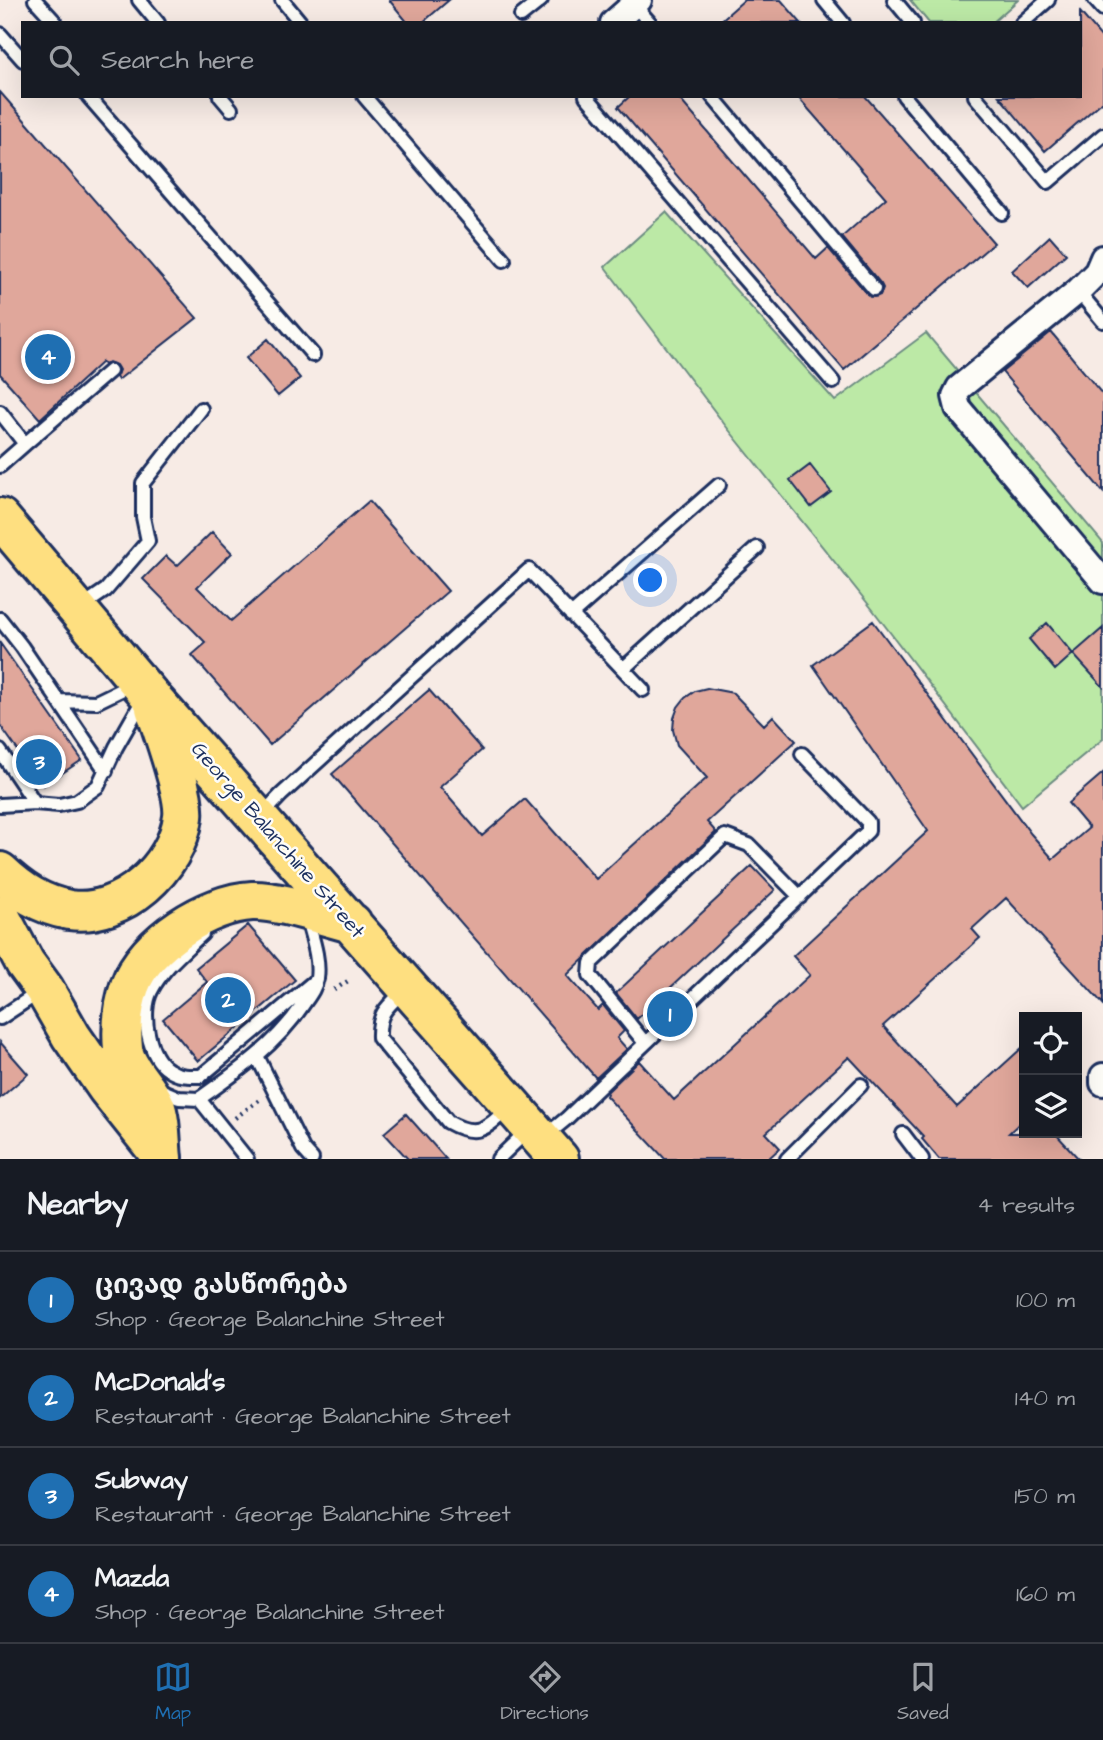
<!DOCTYPE html>
<meta charset="utf-8">
<style>
body{margin:0;font-family:"Architects Daughter","Noto Sans Georgian",sans-serif;background:#20242c;color:#f1f3f6}
.controls{position:absolute;right:21px;bottom:21px;display:grid;overflow:hidden;border-radius:0px;box-shadow:0 7px 28px #0002}
.controls button{width:63px;height:63px;display:grid;place-items:center;padding:0;border:0;border-bottom:2px solid #363941;background:#171b24;color:#f1f3f6;font:35px sans-serif}
.you{position:absolute;left:651px;top:581px;width:24px;height:24px;margin:-18px;border:5px solid #fff;border-radius:50%;background:#1a73e8;box-shadow:0 0 0 10px #1a73e833}
.badge{display:grid;place-items:center;width:46px;height:46px;border-radius:50%;background:#1f6fb2;color:#fff;font-size:23px;font-weight:700}
.pin{position:absolute;translate:-50% -50%;border:4px solid #fff;box-shadow:0 2px 7px #0006}
.list{margin:0;padding:0;list-style:none}
h2{display:flex;justify-content:space-between;align-items:center;height:91px;margin:0;padding:0 28px;font-size:30px}
h2 small{font-size:23px;font-weight:400;color:#9ea1a6}
.list li{display:grid;grid-template-columns:46px 1fr auto;gap:21px;align-items:center;box-sizing:border-box;height:98px;padding:0 28px;border-top:2px solid #363941}
.list b{display:block;font-size:26px;white-space:nowrap}
.list p{margin:0;font-size:23px;white-space:nowrap;color:#9ea1a6}
.list em{font-size:23px;font-style:normal;color:#9ea1a6}
.icon{flex:none;width:38px;height:38px;fill:none;stroke:currentColor;stroke-width:2;stroke-linecap:round;stroke-linejoin:round}
.map{position:relative;flex:none;width:1103px;height:1159px;overflow:hidden}
.search{position:absolute;background:#171b24;box-shadow:0 7px 28px #0002;left:21px;right:21px;top:21px;height:77px;display:flex;align-items:center;gap:18px;box-sizing:border-box;padding:0 24px;border-radius:0px;color:#9ea1a6;font-size:26px}
.sheet{height:483px;background:#171b24}
nav{display:flex;justify-content:space-around;align-items:center;box-sizing:border-box;height:98px;border-top:2px solid #363941;background:#171b24;font-size:19px;color:#9ea1a6}
nav a{display:grid;justify-items:center;gap:4px}
nav .on{color:#1f6fb2}
.map>svg:first-child{display:block}
</style>
<div class="map">
<svg width="1103" height="1159" viewBox="0 0 1103 1159">
<rect width="100%" height="100%" fill="#f7ebe5"/>
<filter id="ink" filterUnits="userSpaceOnUse"><feTurbulence type="fractalNoise" baseFrequency=".0143" numOctaves="2"/><feDisplacementMap in="SourceGraphic" scale="14" xChannelSelector="R" yChannelSelector="G"/><feConvolveMatrix kernelMatrix="1 2 1 2 8 2 1 2 1" color-interpolation-filters="sRGB"/></filter>
<g filter="url(#ink)">
<path fill="#bce9a6" stroke="#6c8c82" stroke-width="2" d="M 910,0 L 1018,0 L 992,23 L 929,23 Z
M 666,212 L 835,401 L 926,333 L 1103,543 L 1103,739 L 1022,806 L 873,610 L 725,425 L 605,267 Z"/>
<path fill="#e0a79b" stroke="#1b2f5e" stroke-width="2" d="M 389,0 L 449,0 L 422,23 L 408,23 Z
M 744,0 L 781,0 L 801,23 L 718,23 Z
M 1080,12 L 1103,39 L 1103,101 L 1045,151 L 999,96 L 1080,96 Z
M 0,92 L 197,318 L 118,380 L 116,377 L 119,370 L 116,365 L 109,362 L 104,365 L 102,362 L 40,419 L 0,374 Z
M 630,96 L 677,96 L 816,259 L 828,248 L 870,297 L 880,295 L 883,288 L 881,284 L 842,237 L 886,198 L 797,96 L 865,96 L 994,243 L 844,370 L 618,107 Z
M 1050,236 L 1066,254 L 1028,288 L 1012,271 Z
M 1051,332 L 1103,395 L 1103,492 L 1002,372 Z
M 268,339 L 300,378 L 278,396 L 246,358 Z
M 810,465 L 831,492 L 811,507 L 790,480 Z
M 369,501 L 448,591 L 270,745 L 192,655 L 206,643 L 143,579 L 166,556 L 177,566 L 212,532 L 232,553 L 197,587 L 231,621 Z
M 873,621 L 1031,834 L 1053,859 L 1089,828 L 1068,803 L 1103,773 L 1103,1004 L 1006,898 L 972,929 L 980,938 L 883,1026 L 957,1107 L 1024,1046 L 1024,1119 L 1009,1133 L 1055,1133 L 1079,1159 L 939,1159 L 922,1139 L 924,1137 L 849,1057 L 766,1133 L 780,1148 L 768,1159 L 665,1159 L 606,1096 L 608,1091 L 639,1061 L 674,1100 L 810,975 L 793,956 L 928,831 L 813,665 Z
M 1047,623 L 1073,654 L 1055,670 L 1029,639 Z
M 1103,628 L 1103,687 L 1073,654 Z
M 0,643 L 82,760 L 43,786 L 0,725 Z
M 707,688 L 733,693 L 764,725 L 773,716 L 796,741 L 707,822 L 716,832 L 567,975 L 598,1010 L 603,1005 L 624,1031 L 617,1038 L 627,1049 L 596,1078 L 332,774 L 429,690 L 482,750 L 440,787 L 482,836 L 525,799 L 596,879 L 707,778 L 677,745 L 673,730 L 674,718 L 678,707 L 685,698 L 695,691 Z
M 752,866 L 775,890 L 637,1019 L 616,993 Z
M 248,925 L 295,980 L 198,1061 L 163,1019 L 207,982 L 196,968 Z
M 0,1042 L 28,1074 L 0,1098 Z
M 406,1114 L 446,1159 L 408,1159 L 384,1133 Z"/>
<g fill="none" stroke-linecap="round" stroke-linejoin="round">
<g stroke="#1b2f5e" stroke-width="18">
<path id="lane" d="M 35,0 L 56,23
M 139,0 L 158,23
M 282,0 L 301,23
M 824,0 L 843,23
M 894,0 L 913,23
M 1095,0 L 1103,9
M 634,5 L 650,23
M 521,16 L 541,0
M 1022,23 L 1048,0
M 0,34 L 23,60
M 88,96 L 313,355
M 220,96 L 231,109
M 364,96 L 504,260
M 586,96 L 833,382
M 712,96 L 874,289
M 904,96 L 1002,213
M 975,96 L 1048,182 L 1103,135
M 1078,291 L 1103,321
M 0,412 L 25,444 L 0,466
M 25,444 L 110,371
M 81,607 L 106,590 L 148,541 L 143,517 L 143,483 L 201,409
M 571,615 L 719,485
M 0,619 L 22,647 L 106,771
M 623,669 L 757,548
M 60,701 L 96,702 L 135,683
M 0,751 L 35,803
M 0,805 L 35,803 L 59,805 L 77,801 L 98,786 L 116,747 L 144,698
M 262,815 L 281,795 L 529,570 L 643,690
M 202,934 C 183,952 163,968 151,991 C 140,1012 148,1057 169,1070 C 179,1077 190,1076 201,1076 L 317,979
M 404,991 C 387,1007 378,1012 379,1038 L 448,1122 C 478,1139 487,1128 509,1107
M 0,1018 L 41,991
M 645,1043 L 590,975 L 591,963 L 725,836 L 749,845 L 800,897
M 257,1056 L 303,1149 L 312,1159
M 158,1089 L 179,1098 L 199,1099 C 237,1072 275,1046 302,1006 C 308,997 315,989 317,978 C 320,958 311,935 306,915
M 199,1099 L 247,1159
M 903,1134 L 922,1159
M 544,1137 L 566,1119 L 868,831 L 868,822 L 802,754
M 498,1159 L 528,1130
M 787,1159 L 861,1085"/>
</g>
<g stroke="#1b2f5e" stroke-width="30">
<path id="street" d="M 613,23 L 639,0
M 1103,258 L 1097,272 L 1078,291 L 959,388 L 955,396 L 958,408 L 1103,581
M 1103,1076 L 1103,1083"/>
</g>
<g stroke="#1b2f5e" stroke-width="44">
<path id="primary" d="M 0,518 L 152,698 L 559,1159
M 0,872 C 20,891 41,905 69,910 C 122,918 177,867 183,817 C 186,794 163,733 155,708
M 0,916 L 25,963 L 44,989 L 71,1036 L 107,1088 L 162,1157
M 162,1158 C 160,1142 161,1120 155,1105 C 147,1086 126,1070 123,1049 C 121,1027 123,1006 130,986 C 145,943 209,903 252,901 C 280,900 323,916 352,923"/>
</g>
<path stroke="#1b2f5e" stroke-width="4.5" stroke-dasharray="2 5" stroke-linecap="butt" d="M 334,990 L 351,979
M 235,1118 L 259,1100"/>
<use href="#lane" stroke="#fdfcf7" stroke-width="12"/>
<use href="#street" stroke="#fdfcf7" stroke-width="24"/>
<use href="#primary" stroke="#fedf80" stroke-width="38"/>
</g>
</g>
<g text-anchor="middle" dominant-baseline="central" stroke-width="5" stroke-linejoin="round" paint-order="stroke">
<g font-size="21" fill="#1b2f5e" stroke="#fdfcf7">
<text transform="translate(278 840) rotate(49)">George Balanchine Street</text>
</g>
</g>
</svg>
<div class="controls">
<button><svg class="icon" aria-label="locate" viewBox="0 0 24 24"><circle cx="12" cy="12" r="6"/><path d="M12 2v4M12 18v4M2 12h4M18 12h4"/></svg></button>
<button><svg class="icon" aria-label="layers" viewBox="0 0 24 24"><path d="M12 4l9 5-9 5-9-5zM3 14l9 5 9-5"/></svg></button>
</div>
<div class="you"></div>
<div class="pin badge" style="left:670px;top:1014px">1</div>
<div class="pin badge" style="left:228px;top:1000px">2</div>
<div class="pin badge" style="left:39px;top:762px">3</div>
<div class="pin badge" style="left:48px;top:357px">4</div>
<div class="search"><svg class="icon" aria-label="search" viewBox="0 0 24 24"><circle cx="10" cy="10" r="6"/><path d="M15 15l6 6"/></svg>Search here</div>
</div>
<section class="sheet">
<h2>Nearby<small>4 results</small></h2>
<ul class="list">
<li><span class="badge">1</span><div><b>ცივად გასწორება</b><p>Shop · George Balanchine Street</p></div><em>100 m</em></li>
<li><span class="badge">2</span><div><b>McDonald's</b><p>Restaurant · George Balanchine Street</p></div><em>140 m</em></li>
<li><span class="badge">3</span><div><b>Subway</b><p>Restaurant · George Balanchine Street</p></div><em>150 m</em></li>
<li><span class="badge">4</span><div><b>Mazda</b><p>Shop · George Balanchine Street</p></div><em>160 m</em></li>
</ul>
</section>
<nav>
<a class="on"><svg class="icon" aria-label="map" viewBox="0 0 24 24"><path d="M3 6l6-2 6 2 6-2v14l-6 2-6-2-6 2zM9 4v14M15 6v14"/></svg>Map</a>
<a><svg class="icon" aria-label="directions" viewBox="0 0 24 24"><path d="M12 3l9 9-9 9-9-9zM9 14v-3h6M13 9l2 2-2 2"/></svg>Directions</a>
<a><svg class="icon" aria-label="saved" viewBox="0 0 24 24"><path d="M7 4h10v16l-5-4-5 4z"/></svg>Saved</a>
</nav>
